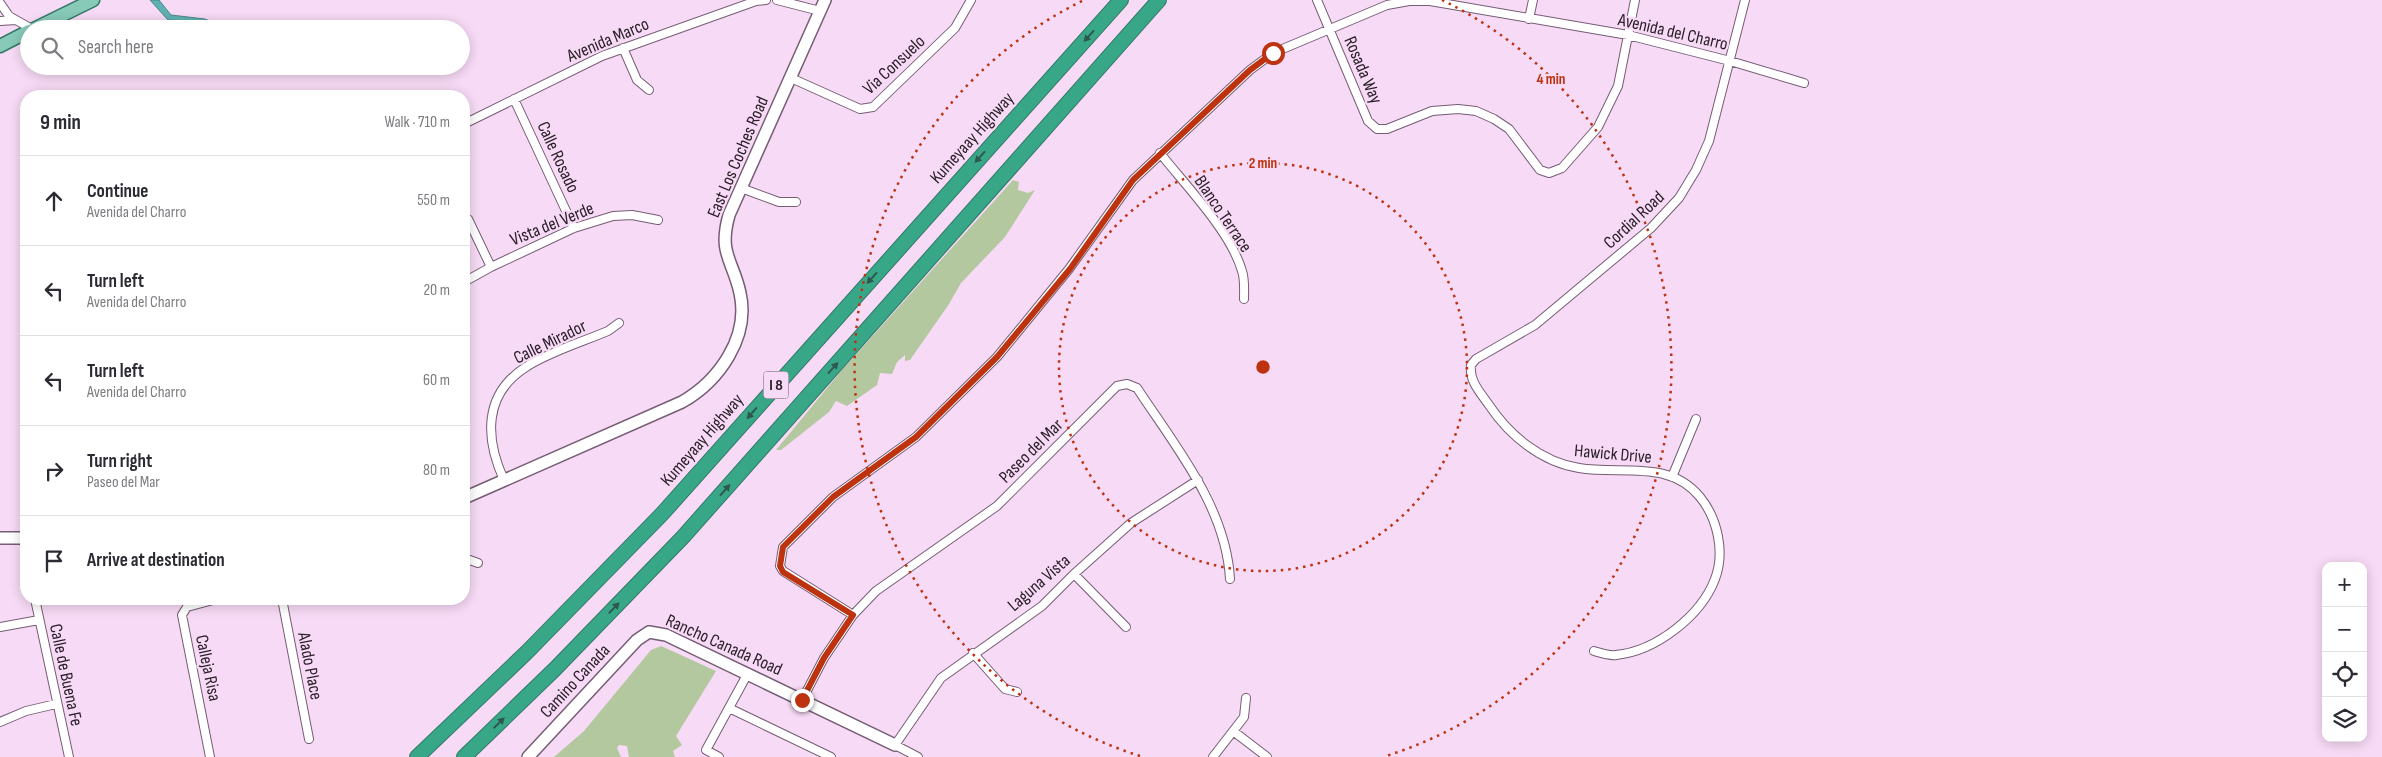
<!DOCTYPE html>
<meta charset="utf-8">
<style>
body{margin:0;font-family:"Sofia Sans Condensed",sans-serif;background:#f2f2f3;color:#2b2b33}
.controls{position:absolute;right:15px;bottom:15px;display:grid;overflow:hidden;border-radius:10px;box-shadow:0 2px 12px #0003}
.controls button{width:45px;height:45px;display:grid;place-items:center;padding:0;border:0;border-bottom:1px solid #e1e1e2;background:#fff;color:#2b2b33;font:25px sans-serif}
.stop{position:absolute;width:15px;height:15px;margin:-11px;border:4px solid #bd3310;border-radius:50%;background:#fff}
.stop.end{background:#bd3310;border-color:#fff;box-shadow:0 1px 5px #0008}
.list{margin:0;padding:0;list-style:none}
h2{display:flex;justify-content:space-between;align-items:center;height:65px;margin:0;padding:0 20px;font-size:21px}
h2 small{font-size:16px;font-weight:400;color:#7c7c81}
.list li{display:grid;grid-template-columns:32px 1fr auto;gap:15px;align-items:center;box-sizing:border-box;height:90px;padding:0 20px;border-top:1px solid #e1e1e2}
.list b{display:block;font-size:19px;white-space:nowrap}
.list p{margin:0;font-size:16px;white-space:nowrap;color:#7c7c81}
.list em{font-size:16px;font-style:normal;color:#7c7c81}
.icon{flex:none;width:28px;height:28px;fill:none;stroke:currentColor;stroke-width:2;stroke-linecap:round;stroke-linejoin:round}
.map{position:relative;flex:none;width:2382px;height:757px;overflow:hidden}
.search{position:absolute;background:#fff;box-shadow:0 2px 12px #0003;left:20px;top:20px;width:450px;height:55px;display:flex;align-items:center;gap:12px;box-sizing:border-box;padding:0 18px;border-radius:28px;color:#7c7c81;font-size:19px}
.panel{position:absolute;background:#fff;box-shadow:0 2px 12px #0003;left:20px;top:90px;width:450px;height:515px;border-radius:20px}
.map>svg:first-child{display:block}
</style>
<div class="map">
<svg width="2382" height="757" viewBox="0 0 2382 757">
<rect width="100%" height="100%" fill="#f7daf5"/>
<path fill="#b4c8a0" d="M 1013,180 L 1019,182 L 1018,190 L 1028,193 L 1035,190 L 1005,237 L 961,283 L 949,304 L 910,360 L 905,361 L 905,355 L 897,362 L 892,374 L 880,373 L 877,385 L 847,406 L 836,401 L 829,412 L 781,450 L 776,450 L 842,370 Z
M 661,646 L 716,671 L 676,736 L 682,745 L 673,751 L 675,757 L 629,757 L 627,746 L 619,745 L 617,748 L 621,757 L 554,757 L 584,731 L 651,650 Z"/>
<path fill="#5eb1b2" stroke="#4f8689" d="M 150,0 L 159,0 L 171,15 L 205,19 L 220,25 L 238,29 L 216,29 L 207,24 L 168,20 Z"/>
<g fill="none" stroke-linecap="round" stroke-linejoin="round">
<g stroke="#755d74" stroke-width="10">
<path id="street" d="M 777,0 L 820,11
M 1317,0 L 1368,121 L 1377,129 L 1387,129 L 1432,111 L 1458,109 L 1476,111 L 1494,119 L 1509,129 L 1540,170 L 1549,173 L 1562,168 L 1598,127 L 1618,86 L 1635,0
M 0,3 L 9,16 L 16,20
M 1529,19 L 1533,0
M 0,21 L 16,20 L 32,29
M 623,48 L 637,80 L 649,90
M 791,78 L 860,109 L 873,107 L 955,28 L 971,0
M 514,99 L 574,228
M 468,122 L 602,56 L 756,1 L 766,0
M 1160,153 C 1186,186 1231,232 1242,271 C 1245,280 1244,290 1244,299
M 741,188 L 779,202 L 796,202
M 464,218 L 468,219 L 491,267
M 464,282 L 491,267 L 574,228 L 613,216 L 632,215 L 658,220
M 1672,477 L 1696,419
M 504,480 C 485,439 483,394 526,367 C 549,352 582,342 608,331 L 619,323
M 25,538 L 26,548
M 464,558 L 478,563
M 1074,574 L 1126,627
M 35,599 L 69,757
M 282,599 L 309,739
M 853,615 L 783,571 L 780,566 L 783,547 L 833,497 L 916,437 L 997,357 L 1069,269 L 1133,180 L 1250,70 L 1273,53 L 1387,5 L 1409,1 L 1430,1 L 1628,35 L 1730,61 L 1804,83
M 0,627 L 39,620
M 1594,651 C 1601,653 1609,656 1616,655 C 1656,651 1701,616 1715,579 C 1725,553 1718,519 1700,497 C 1669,459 1621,475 1579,468 C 1541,462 1509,435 1489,405 C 1480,392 1469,381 1471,365 L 1476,359 L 1535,325 L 1651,228 L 1679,198 L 1696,170 L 1709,141 L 1745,0
M 973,653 L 1005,689 L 1017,692
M 802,700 L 824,658 L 853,615 L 876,591 L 997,506 L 1117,386 L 1127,384 L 1137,388 C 1175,446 1226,507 1230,579
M 729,708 L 831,757
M 0,722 L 26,711 L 56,704
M 1233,731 L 1267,757
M 210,757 L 182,615 L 187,607 L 217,599
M 719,757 L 706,750 L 748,673
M 918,757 L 895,745 L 941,678 L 1042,606 L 1074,574 L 1131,523 L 1198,480
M 1213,757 L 1244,717 L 1246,698"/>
</g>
<g stroke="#755d74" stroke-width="14">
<path id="secondary" d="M 464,498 L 682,402 C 719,381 750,337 740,293 C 733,260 718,254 729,215 L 825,0
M 0,538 L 26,538
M 528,757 L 637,640 L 649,632 L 666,635 L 895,745"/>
</g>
<g stroke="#337867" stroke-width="15">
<path id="primary" d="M 34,29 L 93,0
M 0,46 L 29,31"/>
</g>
<g stroke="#337867" stroke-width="16">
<path id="highway" d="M 417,757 L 527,652 L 662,514 L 1121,0
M 464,757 L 555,669 L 683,537 L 1159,0"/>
</g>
<use href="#street" stroke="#fff" stroke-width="8"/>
<use href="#secondary" stroke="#fff" stroke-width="11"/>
<use href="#primary" stroke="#87cab8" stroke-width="12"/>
<use href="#highway" stroke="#37a788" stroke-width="14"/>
</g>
<defs><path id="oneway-solid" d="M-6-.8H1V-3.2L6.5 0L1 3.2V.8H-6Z" transform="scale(1.25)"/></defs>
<g fill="#305650">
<use href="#oneway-solid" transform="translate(1089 36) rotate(132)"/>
<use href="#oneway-solid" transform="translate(980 157) rotate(132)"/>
<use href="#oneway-solid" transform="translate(872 278) rotate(132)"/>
<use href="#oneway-solid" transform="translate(833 368) rotate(-48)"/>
<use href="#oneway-solid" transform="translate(752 413) rotate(131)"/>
<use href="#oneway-solid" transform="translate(725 490) rotate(-48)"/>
<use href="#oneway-solid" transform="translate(614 608) rotate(-46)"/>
<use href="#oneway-solid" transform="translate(499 723) rotate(-44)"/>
</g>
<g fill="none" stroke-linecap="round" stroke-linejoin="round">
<path stroke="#bd3310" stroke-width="6" d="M 802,700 L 824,658 L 853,615 L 783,572 L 780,566 L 783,547 L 833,497 L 916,437 L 997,357 L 1070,269 L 1133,180 L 1250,70 L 1273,53"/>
</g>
<g fill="none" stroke="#bd3310" stroke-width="2.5" stroke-dasharray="2.5 5">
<circle cx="1263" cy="367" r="204"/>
<path d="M1140 756A408 408 0 0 1 1084 0M1442 0A408 408 0 0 1 1386 756"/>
</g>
<g text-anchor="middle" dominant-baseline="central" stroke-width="4.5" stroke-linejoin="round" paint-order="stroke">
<rect fill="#f7daf5" stroke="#685867" stroke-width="1" x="763.5" y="371.5" width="25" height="27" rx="4"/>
<g font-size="16" font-weight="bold" fill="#2b202a">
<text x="776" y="385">I 8</text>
</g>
<g font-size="18" fill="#2b202a" stroke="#f7daf5">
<text transform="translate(1673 32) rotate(13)">Avenida del Charro</text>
<text transform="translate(608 40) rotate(-23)">Avenida Marco</text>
<text transform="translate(894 65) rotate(-43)">Via Consuelo</text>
<text transform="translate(1363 70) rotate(67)">Rosada Way</text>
<text transform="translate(972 138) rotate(-48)">Kumeyaay Highway</text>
<text transform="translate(558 157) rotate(65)">Calle Rosado</text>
<text transform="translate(738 157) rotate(-67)">East Los Coches Road</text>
<text transform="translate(1223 214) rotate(56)">Blanco Terrace</text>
<text transform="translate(1634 220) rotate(-43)">Cordial Road</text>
<text transform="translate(552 224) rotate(-22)">Vista del Verde</text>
<text transform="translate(550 342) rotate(-26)">Calle Mirador</text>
<text transform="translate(702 440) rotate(-49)">Kumeyaay Highway</text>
<text transform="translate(1031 451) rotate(-45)">Paseo del Mar</text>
<text transform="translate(1613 454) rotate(5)">Hawick Drive</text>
<text transform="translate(1039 583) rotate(-41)">Laguna Vista</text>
<text transform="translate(724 645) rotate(24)">Rancho Canada Road</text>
<text transform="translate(310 666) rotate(79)">Alado Place</text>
<text transform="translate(208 668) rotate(78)">Calleja Risa</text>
<text transform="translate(66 675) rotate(78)">Calle de Buena Fe</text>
<text transform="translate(575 681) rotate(-47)">Camino Canada</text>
</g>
</g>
<circle cx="1263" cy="367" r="8" fill="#bd3310" stroke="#f7daf5" stroke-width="2.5"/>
<g font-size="15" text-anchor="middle" font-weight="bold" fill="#bd3310" stroke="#f7daf5" stroke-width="4.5" stroke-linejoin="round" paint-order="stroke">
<text x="1551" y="84">4 min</text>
<text x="1263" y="168">2 min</text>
</g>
</svg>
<div class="controls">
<button>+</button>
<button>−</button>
<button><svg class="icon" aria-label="locate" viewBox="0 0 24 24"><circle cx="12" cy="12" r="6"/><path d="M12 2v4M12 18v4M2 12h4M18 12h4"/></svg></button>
<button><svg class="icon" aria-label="layers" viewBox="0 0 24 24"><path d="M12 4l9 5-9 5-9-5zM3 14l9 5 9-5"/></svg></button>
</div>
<div class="stop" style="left:1273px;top:53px"></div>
<div class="stop end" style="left:802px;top:700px"></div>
<div class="search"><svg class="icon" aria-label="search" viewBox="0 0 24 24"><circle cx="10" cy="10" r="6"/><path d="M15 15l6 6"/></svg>Search here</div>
<section class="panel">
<h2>9 min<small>Walk · 710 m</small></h2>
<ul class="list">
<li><svg class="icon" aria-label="ahead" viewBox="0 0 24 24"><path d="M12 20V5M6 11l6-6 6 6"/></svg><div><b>Continue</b><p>Avenida del Charro</p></div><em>550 m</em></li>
<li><svg class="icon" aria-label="left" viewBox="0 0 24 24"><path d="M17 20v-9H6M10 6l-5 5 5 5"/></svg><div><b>Turn left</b><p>Avenida del Charro</p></div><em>20 m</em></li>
<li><svg class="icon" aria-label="left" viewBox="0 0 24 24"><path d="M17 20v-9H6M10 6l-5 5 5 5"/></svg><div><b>Turn left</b><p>Avenida del Charro</p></div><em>60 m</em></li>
<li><svg class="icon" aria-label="right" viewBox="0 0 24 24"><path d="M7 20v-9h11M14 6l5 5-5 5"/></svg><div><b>Turn right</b><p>Paseo del Mar</p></div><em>80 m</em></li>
<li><svg class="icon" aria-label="arrive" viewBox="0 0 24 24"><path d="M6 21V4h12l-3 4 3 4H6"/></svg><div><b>Arrive at destination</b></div></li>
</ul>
</section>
</div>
